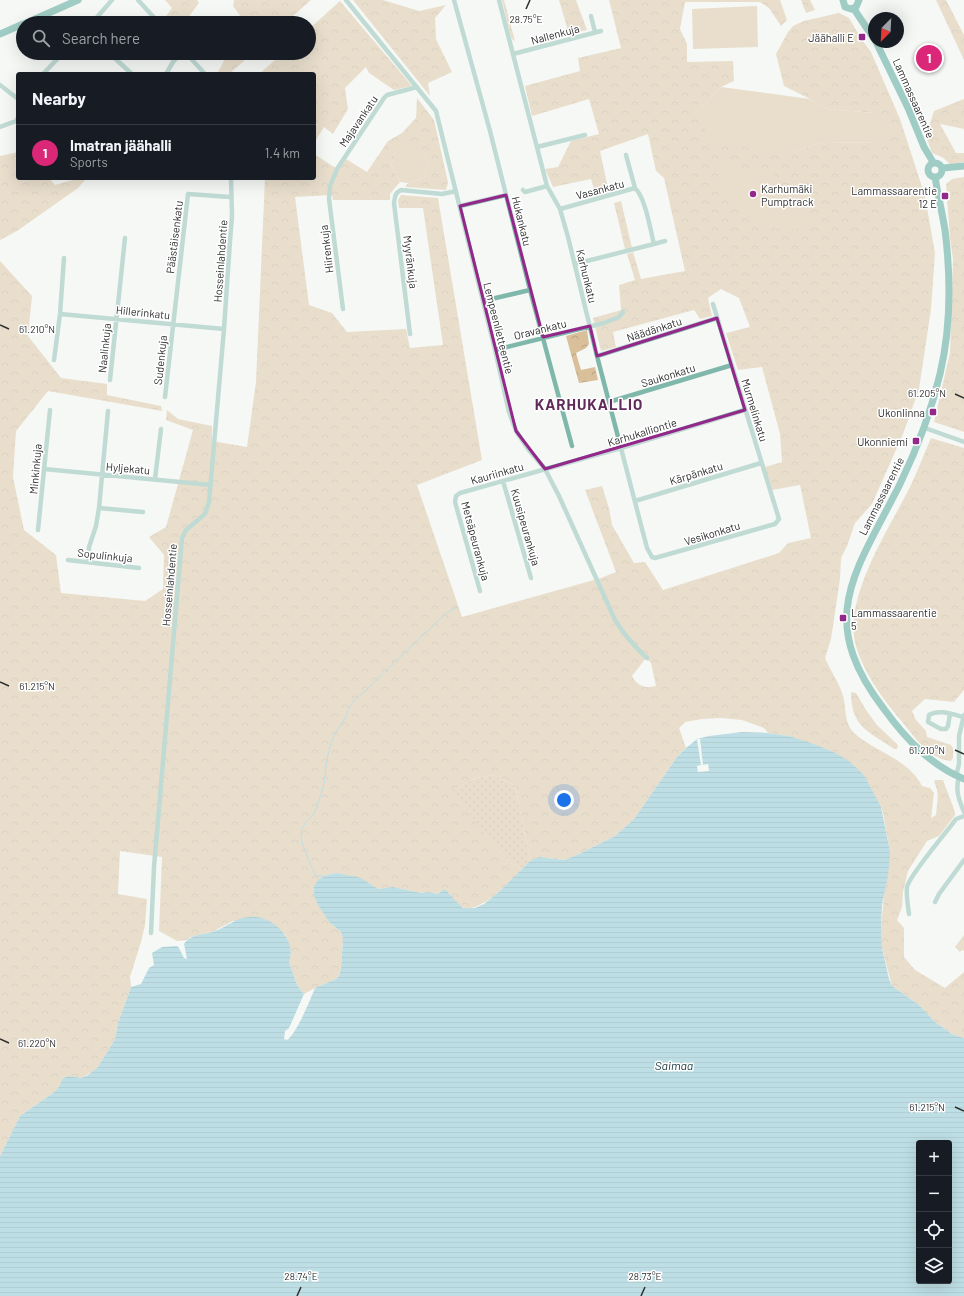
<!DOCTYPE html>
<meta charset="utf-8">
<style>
body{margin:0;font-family:Barlow,sans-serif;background:#242831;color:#f1f3f6}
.controls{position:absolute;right:12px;bottom:12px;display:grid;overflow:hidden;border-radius:4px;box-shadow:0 4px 16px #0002}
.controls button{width:36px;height:36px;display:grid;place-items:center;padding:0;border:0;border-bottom:1px solid #363941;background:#171b24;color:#f1f3f6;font:20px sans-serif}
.compass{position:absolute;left:868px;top:12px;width:36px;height:36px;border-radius:50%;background:#171b24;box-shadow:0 4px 16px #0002;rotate:204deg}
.you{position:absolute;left:564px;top:800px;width:14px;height:14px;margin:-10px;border:3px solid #fff;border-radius:50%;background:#1a73e8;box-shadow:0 0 0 6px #1a73e833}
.badge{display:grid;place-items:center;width:26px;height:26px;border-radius:50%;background:#db2777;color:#fff;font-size:13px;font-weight:700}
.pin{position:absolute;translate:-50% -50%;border:2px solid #fff;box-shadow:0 1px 4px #0006}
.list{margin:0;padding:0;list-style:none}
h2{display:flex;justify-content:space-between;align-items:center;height:52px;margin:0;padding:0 16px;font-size:17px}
h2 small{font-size:13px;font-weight:400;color:#9ea1a6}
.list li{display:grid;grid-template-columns:26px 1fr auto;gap:12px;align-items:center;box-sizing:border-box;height:56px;padding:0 16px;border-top:1px solid #363941}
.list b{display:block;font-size:15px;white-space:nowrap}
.list p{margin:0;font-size:13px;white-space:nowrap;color:#9ea1a6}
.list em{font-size:13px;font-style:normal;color:#9ea1a6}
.icon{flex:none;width:22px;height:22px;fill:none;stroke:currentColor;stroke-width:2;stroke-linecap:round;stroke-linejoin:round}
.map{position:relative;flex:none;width:964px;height:1296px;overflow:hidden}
.search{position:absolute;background:#171b24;box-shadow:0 4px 16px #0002;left:16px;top:16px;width:300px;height:44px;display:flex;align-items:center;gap:10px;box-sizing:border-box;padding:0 14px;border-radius:22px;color:#9ea1a6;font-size:15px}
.panel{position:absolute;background:#171b24;box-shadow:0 4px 16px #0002;left:16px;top:72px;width:300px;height:108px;border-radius:4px}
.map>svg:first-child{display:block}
</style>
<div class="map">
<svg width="964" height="1296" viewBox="0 0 964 1296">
<defs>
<pattern id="grass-dots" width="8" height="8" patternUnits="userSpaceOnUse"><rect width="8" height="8" fill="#d9bf9a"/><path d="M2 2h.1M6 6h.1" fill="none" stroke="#bba485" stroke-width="1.8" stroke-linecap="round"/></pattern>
<pattern id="forest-crowns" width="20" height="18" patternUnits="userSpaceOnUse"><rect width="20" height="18" fill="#d9bf9a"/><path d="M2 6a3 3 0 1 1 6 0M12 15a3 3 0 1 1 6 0" fill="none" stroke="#bba485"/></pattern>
<pattern id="water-rules" width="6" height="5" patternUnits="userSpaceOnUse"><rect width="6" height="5" fill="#77becf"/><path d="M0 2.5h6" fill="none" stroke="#629ba8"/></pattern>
</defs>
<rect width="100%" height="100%" fill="#f5f8f5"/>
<path fill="url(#grass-dots)" d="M 502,0 L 504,0 L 515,41 L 513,40 L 511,37 Z
M 493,775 L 515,785 L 530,861 L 522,869 L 507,860 L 450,791 L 476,778 Z"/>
<path fill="url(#forest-crowns)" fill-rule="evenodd" d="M 165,0 L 197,0 L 199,3 L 184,23 L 167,23 L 164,19 L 172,8 Z
M 234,0 L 311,0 L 285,23 L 243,23 L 244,21 L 233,6 Z
M 353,0 L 383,0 L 419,11 L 446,5 L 435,18 L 436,39 L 452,72 L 428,83 L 430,96 Z
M 559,0 L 576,0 L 587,30 L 569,34 Z
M 609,0 L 780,0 L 787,20 L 781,26 L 769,8 L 760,2 L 685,2 L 680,29 L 687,44 L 687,62 L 733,61 L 734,81 L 721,87 L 703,107 L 793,152 L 823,142 L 880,143 L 874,113 L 827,109 L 810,99 L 784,86 L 776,54 L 788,32 L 793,26 L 804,21 L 839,13 L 849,18 L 862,40 L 871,52 L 900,119 L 925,196 L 935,253 L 931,309 L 919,389 L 903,434 L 872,504 L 855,523 L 847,546 L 841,558 L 840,579 L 831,639 L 825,658 C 831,672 841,685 844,700 C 846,711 845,723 853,732 C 874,752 908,758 922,786 L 930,788 L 934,793 L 931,818 L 936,815 C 937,803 940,792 934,782 L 935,780 L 943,780 L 955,812 L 955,815 L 939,836 L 927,841 L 908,871 L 903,892 L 902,907 L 897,920 L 904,928 L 904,957 L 915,970 L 945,988 L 964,972 L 964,1038 L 952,1034 L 935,1022 L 919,1005 L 892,986 L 882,948 L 881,926 L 889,846 L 883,813 L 881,807 L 836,753 L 789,736 L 768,733 L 764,728 L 742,720 L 721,718 L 702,719 L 685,722 L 679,728 L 686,748 L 677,757 L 634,819 L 615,836 L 577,855 L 564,860 L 539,857 L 530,861 L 515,785 L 493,775 L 476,778 L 451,791 L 507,860 L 522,869 C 511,881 482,912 464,908 C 459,906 448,894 443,890 L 438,894 L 429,892 L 421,893 L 393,887 L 378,889 L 349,876 L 337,873 L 330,874 L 319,879 L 325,915 L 329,922 L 341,932 L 343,939 L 341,969 L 339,976 L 336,979 L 315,988 L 304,994 L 297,985 L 289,962 C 293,951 289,944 285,934 L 233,921 L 214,931 L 191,937 L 187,940 L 177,941 L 159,931 L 162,857 L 120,851 L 118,894 L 147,899 L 145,925 L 141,942 L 130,977 L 131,987 L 118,1023 L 115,1039 L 98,1067 L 92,1072 L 81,1078 L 69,1076 L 63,1078 L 58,1088 L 53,1093 L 20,1116 L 0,1156 L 0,261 L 32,296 L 28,336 L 61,378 L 107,384 L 107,395 L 161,406 L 162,411 L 48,391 L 16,431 L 13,477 L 24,530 L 56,555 L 61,593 L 145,601 L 163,589 L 164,555 L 149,537 L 166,527 L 193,430 L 166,420 L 167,410 L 178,419 L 212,426 L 212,441 L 247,447 L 256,382 L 265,178 L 314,178 L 314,154 L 339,170 L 346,159 L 367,172 L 388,141 L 402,133 L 416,118 L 417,98 L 434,120 L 448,182 L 446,190 L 405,187 L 408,183 L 424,178 L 429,166 L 415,141 L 400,142 L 391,164 L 400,182 L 390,194 L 390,200 L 333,200 L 332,195 L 295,197 L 309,305 L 332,313 L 347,332 L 406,329 L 410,348 L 443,345 L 423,208 L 399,208 L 398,200 L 401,195 L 438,198 L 482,460 L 417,485 L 462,617 L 601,578 L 616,572 L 585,490 L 602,486 L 609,508 L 612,525 L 634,563 L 645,562 L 663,590 L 779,553 L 788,543 L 811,538 L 800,485 L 772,490 L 765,467 L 782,462 L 780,434 L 762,367 L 738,370 L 726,333 L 750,327 L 739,298 L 721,289 L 708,298 L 712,316 L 700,319 L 694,310 L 613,332 L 616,347 L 601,351 L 593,318 L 621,310 L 619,285 L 635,280 L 627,254 L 633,252 L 641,279 L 685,271 L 664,178 L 656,171 L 648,134 L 600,151 L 609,193 L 596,196 L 591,179 L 553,187 L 545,169 L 558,167 L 571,141 L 599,134 L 589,99 L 532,116 L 525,86 L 580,71 L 578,58 L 621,48 ZM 646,658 L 651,663 L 656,686 C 646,689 637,686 632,676 Z
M 801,0 L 810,0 L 815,10 L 806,13 Z
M 936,0 L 946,0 L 964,35 L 964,60 Z
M 340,1 L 412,86 L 394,90 L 369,73 L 366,67 L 345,88 L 348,109 L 333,134 L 324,127 L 314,143 L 314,74 L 259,74 L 283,53 L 309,53 L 309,29 Z
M 228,53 L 253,53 L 229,74 L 217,74 Z
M 964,99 L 964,129 L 940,124 L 956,153 L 964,153 L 964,162 L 950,164 L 942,157 L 932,153 L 926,136 L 934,111 Z
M 18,152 L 18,178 L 49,178 L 55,185 L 79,178 L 87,178 L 78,188 L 17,231 L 0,240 L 0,156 Z
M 964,177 L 964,432 L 934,422 L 950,353 L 953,259 L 950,238 L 946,184 L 952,179 Z
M 621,201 L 632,248 L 625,249 L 614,203 Z
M 587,330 L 589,344 L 586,348 L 576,353 L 581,370 L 595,367 L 598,380 L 579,383 L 566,336 Z
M 931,438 L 964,448 L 964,690 L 954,702 L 925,699 L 912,711 L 916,720 L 926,731 L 927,737 L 951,745 L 953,748 L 953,758 L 951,761 C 928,759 913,735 899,718 C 881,697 859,666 854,637 C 848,590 890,527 911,485 C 918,470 924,454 931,438 Z
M 851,692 L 856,693 L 866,710 L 877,725 L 898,745 L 897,749 L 894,749 C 868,731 851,727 851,692 Z"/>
<path fill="#d9bf9a" d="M 757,6 L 758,47 L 693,49 L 692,9 Z
M 721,87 L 810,99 L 827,109 L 874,113 L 886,119 C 889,130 889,134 880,143 L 823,142 L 793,152 L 780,153 L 709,142 L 702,118 L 703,107 Z
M 400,141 L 416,141 L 429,166 L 424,178 L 408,183 L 400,182 L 391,164 Z
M 721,164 L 743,169 L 771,171 L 779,180 L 777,191 L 779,200 L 807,198 L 809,225 L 785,232 L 765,224 L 747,214 L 732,197 L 717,182 Z
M 964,935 L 964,951 L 962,950 L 960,952 L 955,947 Z"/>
<path fill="url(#water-rules)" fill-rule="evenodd" d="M 742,732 L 768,733 L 789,736 L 811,743 L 836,753 L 850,762 L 864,775 L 881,807 L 889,846 L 890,856 L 888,876 L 882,905 L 881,926 L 882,948 L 889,979 L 892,986 L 919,1005 L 935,1022 L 952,1034 L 964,1038 L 964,1296 L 0,1296 L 0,1156 L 20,1116 L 53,1093 L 58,1088 L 63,1078 L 69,1076 L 81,1078 L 88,1075 L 98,1067 L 115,1039 L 118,1023 L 131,987 L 141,984 L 149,968 L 154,965 L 152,953 L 162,947 L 177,946 L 179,948 L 184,958 L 187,959 L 184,944 C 192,933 204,935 215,931 C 227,927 235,918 249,917 C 271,914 298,939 289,962 L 297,985 L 304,994 L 289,1028 L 285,1031 L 284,1039 L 287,1040 C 297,1033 310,1000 315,988 L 336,979 L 339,976 L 341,969 L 343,939 L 341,932 L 329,922 L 318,905 L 314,896 L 314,886 L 319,879 L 330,874 L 337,873 L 361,878 L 378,889 L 393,887 L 421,893 L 429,892 L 438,894 L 443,890 L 446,890 L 450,895 L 463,908 L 475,908 L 484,904 L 500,891 L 530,861 L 539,857 L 564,860 L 577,855 L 615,836 L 634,819 L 677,757 L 686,748 L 697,739 L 709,736 ZM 919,1143 L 949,1143 L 949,1281 L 919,1281 Z"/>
<path fill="#f5f8f5" d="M 697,739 L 700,739 L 703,765 L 708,764 L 709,771 L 698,772 L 697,766 L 701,765 Z"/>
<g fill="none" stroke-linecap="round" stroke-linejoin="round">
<path stroke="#77becf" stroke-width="1" d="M 325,876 L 316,876 C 311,866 300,843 301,833 C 302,823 313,818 316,809 C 319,801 322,792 324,783 C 326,768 327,753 333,738 C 335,731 341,726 344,720 C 351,706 349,703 363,693 L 445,614 L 457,607"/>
<path stroke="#7fb7ab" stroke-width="4.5" d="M 138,0 L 159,23
M 346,0 L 436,111 L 495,350 L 509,412 L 516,431 L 528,449 L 545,469 L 559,496 L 615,620 C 624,635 634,646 647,658
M 454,0 L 490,131 L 530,290 L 572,446
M 499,0 L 547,186 L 560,209 L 568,237 L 597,356 L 647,548 L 652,557 L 655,558 L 775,524 L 779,519 L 713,304
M 591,16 L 595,32
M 92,23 L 112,0
M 109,53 L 132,74
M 186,53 L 205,74
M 513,54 L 601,31
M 43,74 L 63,53
M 166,74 L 173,62 L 181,53
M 0,85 L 18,99
M 0,127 L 16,121 L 18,118
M 537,147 L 585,135
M 523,190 L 525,192 L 547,186
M 460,206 L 506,195
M 560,209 L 635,188 L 626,155
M 654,244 L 665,241
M 575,264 L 654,244 C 650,229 646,199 635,188
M 483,301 L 530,290
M 343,309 L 329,199 L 330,186 L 337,169 L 384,98 L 387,95 L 417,87
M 60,314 L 224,329
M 410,334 L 394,203 C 395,196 395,193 401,190 L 442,194 L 456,191
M 495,350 L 604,323 L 619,317 L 623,312
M 597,356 L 717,318
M 54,360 L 60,314 L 64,258
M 110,380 L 125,238
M 165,397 L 188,194 L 230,197
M 609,402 L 732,365
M 925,428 L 964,442
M 44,469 L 211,485
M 155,479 L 161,429
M 503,481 L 531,578
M 635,501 L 761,463
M 99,508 L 143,512
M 38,530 L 50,410
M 68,560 L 139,568
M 88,562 L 89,547 L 96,526 L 99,508 L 108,411
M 480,591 L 455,502 L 456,496 L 460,493 L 621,448 L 745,410
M 950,714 L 948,726 L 946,729 L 941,729 L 928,722 L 929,715 C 939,709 952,714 963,717
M 956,776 L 959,764 L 959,736 L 964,715
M 959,777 C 955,790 959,800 964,812
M 935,902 L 939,894 L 964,860
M 909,914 C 908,906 906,894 907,887 C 910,874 947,832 956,819 L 964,816
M 151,933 L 154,867 L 182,538 L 186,530 L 205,514 L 209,502 L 224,329 L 230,241 L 232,216 L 231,178"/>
<path stroke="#379787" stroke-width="7" d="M 843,0 L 845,7 L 851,9 L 856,7 L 859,0
M 854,9 L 874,39
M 26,23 L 78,0
M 0,34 L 23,24
M 876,42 L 908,108 L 924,147 L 933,162
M928 170a7 7 0 1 1 14 0a7 7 0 1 1-14 0Z
M 943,168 L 964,166
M 935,177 C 938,195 942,212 945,230 C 951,278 951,327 940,374 C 931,412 917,449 900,484 C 856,572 814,618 884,709 C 905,738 930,765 964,779"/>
</g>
<path d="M0 0H964V1296H0ZM 506,195 L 543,337 L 590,326 L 597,356 L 717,318 L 745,410 L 545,469 L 516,431 L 460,206 Z" fill="#f5f8f5" fill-opacity=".55" fill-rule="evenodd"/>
<path fill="none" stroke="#93288a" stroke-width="3" stroke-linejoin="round" d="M 506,195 L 543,337 L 590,326 L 597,356 L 717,318 L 745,410 L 545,469 L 516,431 L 460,206 Z"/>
<path fill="none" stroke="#2d2e2d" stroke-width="1.5" d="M 526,9 L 530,0M 0,325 L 9,329M 955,394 L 964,398M 0,682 L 9,686M 955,750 L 964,754M 0,1039 L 9,1043M 955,1107 L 964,1111M 297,1296 L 301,1287M 641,1296 L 645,1287"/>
<g fill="#93288a" stroke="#fff" stroke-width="1.5">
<rect x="858" y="33" width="8" height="8" rx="2"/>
<circle cx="753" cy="194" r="4"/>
<rect x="941" y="192" width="8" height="8" rx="2"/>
<rect x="929" y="408" width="8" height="8" rx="2"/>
<rect x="912" y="437" width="8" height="8" rx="2"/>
<rect x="839" y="614" width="8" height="8" rx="2"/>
</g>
<g text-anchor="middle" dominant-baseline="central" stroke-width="3" stroke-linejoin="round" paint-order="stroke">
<g font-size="11" fill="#2d2e2d" stroke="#fff">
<text transform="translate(555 34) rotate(-15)">Nallenkuja</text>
<text transform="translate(914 98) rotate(66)">Lammassaarentie</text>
<text transform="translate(358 121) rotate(-56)">Majavankatu</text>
<text transform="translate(600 189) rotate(-15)">Vasankatu</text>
<text transform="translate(522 221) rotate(76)">Hukankatu</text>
<text transform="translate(174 237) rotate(-83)">Päästäisenkatu</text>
<text transform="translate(326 249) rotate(-97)">Hiirenkuja</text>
<text transform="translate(220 261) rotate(-86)">Hosseinlahdentie</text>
<text transform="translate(411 262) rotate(83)">Myyränkuja</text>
<text transform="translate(587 276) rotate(76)">Karhunkatu</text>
<text transform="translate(143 312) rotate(6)">Hillerinkatu</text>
<text transform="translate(499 328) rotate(76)">Lempeenlietteentie</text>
<text transform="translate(540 329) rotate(-14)">Oravankatu</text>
<text transform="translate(654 329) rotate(-18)">Näädänkatu</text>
<text transform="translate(104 348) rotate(-84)">Naalinkuja</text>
<text transform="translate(160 360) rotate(-84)">Sudenkuja</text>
<text transform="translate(668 375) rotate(-17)">Saukonkatu</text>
<text transform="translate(755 410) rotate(73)">Murmelinkatu</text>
<text transform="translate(642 432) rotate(-17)">Karhukalliontie</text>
<text transform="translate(128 468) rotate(5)">Hyljekatu</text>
<text transform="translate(35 469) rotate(-85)">Minkinkuja</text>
<text transform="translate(497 473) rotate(-16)">Kauriinkatu</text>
<text transform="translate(696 473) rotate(-17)">Kärpänkatu</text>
<text transform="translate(881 496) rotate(-63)">Lammassaarentie</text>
<text transform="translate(526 527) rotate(74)">Kuusipeurankuja</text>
<text transform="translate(712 533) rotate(-17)">Vesikonkatu</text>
<text transform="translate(476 541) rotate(75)">Metsäpeurankuja</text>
<text transform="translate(105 555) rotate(6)">Sopulinkuja</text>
<text transform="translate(169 585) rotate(-85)">Hosseinlahdentie</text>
</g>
<g font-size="11" fill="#2d2e2d" stroke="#fff" text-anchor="end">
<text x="854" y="37">Jäähalli E</text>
<text x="761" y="188" text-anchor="start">Karhumäki<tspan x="761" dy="13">Pumptrack</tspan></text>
<text x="937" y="190">Lammassaarentie<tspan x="937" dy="13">12 E</tspan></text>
<text x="925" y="412">Ukonlinna</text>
<text x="908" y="441">Ukonniemi</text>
<text x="851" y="612" text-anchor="start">Lammassaarentie<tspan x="851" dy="13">5</tspan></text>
</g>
<g font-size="12" font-style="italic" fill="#14363e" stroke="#fff">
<text x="674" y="1065">Saimaa</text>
</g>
<g font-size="15" font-weight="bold" letter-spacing="1" fill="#602b5a" stroke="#fff">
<text x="589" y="404">KARHUKALLIO</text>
</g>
</g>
<g font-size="10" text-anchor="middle" fill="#2d2e2d" stroke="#fff" stroke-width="3" stroke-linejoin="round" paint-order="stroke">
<text x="526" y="23">28.75°E</text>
<text x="37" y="333">61.210°N</text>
<text x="927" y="397">61.205°N</text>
<text x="37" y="690">61.215°N</text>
<text x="927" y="754">61.210°N</text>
<text x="37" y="1047">61.220°N</text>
<text x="927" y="1111">61.215°N</text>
<text x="301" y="1280">28.74°E</text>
<text x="645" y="1280">28.73°E</text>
</g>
</svg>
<div class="controls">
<button>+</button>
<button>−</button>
<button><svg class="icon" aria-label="locate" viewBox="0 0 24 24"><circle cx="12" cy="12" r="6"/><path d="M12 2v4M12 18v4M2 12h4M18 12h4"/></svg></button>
<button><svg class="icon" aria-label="layers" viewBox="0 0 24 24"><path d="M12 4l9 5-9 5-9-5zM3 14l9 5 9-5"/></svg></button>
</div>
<svg class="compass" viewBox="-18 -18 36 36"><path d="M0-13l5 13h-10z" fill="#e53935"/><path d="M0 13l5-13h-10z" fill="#9ea1a6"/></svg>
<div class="you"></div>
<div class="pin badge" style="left:929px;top:58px">1</div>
<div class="search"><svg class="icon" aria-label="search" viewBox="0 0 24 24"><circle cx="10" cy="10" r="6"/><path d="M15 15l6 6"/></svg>Search here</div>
<section class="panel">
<h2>Nearby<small></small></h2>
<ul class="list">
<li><span class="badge">1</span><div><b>Imatran jäähalli</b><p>Sports</p></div><em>1.4 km</em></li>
</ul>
</section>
</div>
